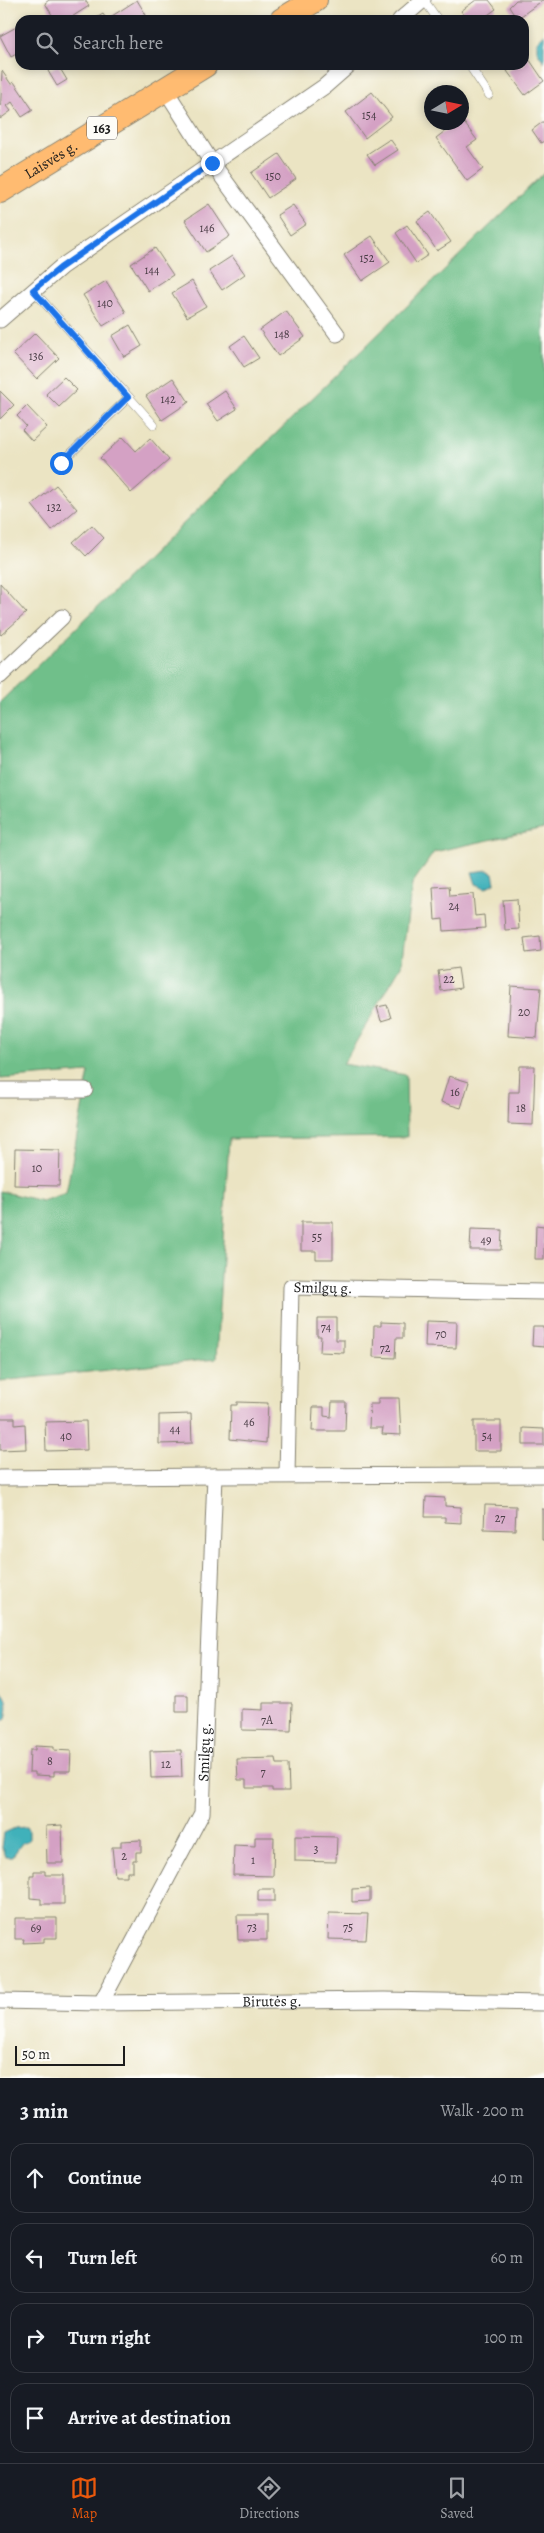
<!DOCTYPE html>
<meta charset="utf-8">
<style>
body{margin:0;font-family:Alegreya,serif;background:#20242c;color:#f1f3f6}
.compass{position:absolute;left:424px;top:85px;width:45px;height:45px;border-radius:50%;background:#171b24;box-shadow:0 2px 8px #0003;rotate:80deg}
.scale{position:absolute;left:15px;bottom:12px;width:110px;box-sizing:border-box;padding-left:5px;border:2px solid #1c1c1c;border-top:0;font-size:14px;line-height:18px;white-space:nowrap;color:#1c1c1c;-webkit-text-stroke:4px #fdfcf7;paint-order:stroke}
.stop{position:absolute;width:15px;height:15px;margin:-11px;border:4px solid #1a73e8;border-radius:50%;background:#fff}
.stop.end{background:#1a73e8;border-color:#fff;box-shadow:0 1px 5px #0008}
.list{margin:0;padding:0;list-style:none}
h2{display:flex;justify-content:space-between;align-items:center;height:65px;margin:0;padding:0 20px;font-size:21px}
h2 small{font-size:16px;font-weight:400;color:#9ea1a6}
.list li{display:grid;grid-template-columns:32px 1fr auto;gap:15px;align-items:center;box-sizing:border-box;height:70px;margin:0 10px 10px;padding:0 10px;border:1px solid #363941;border-radius:15px}
.list b{display:block;font-size:19px;white-space:nowrap}
.list em{font-size:16px;font-style:normal;color:#9ea1a6}
.icon{flex:none;width:28px;height:28px;fill:none;stroke:currentColor;stroke-width:2;stroke-linecap:round;stroke-linejoin:round}
.map{position:relative;flex:none;width:544px;height:2078px;overflow:hidden}
.search{position:absolute;background:#171b24;box-shadow:0 2px 8px #0003;left:15px;right:15px;top:15px;height:55px;display:flex;align-items:center;gap:12px;box-sizing:border-box;padding:0 18px;border-radius:15px;color:#9ea1a6;font-size:19px}
.sheet{height:385px;background:#171b24}
nav{display:flex;justify-content:space-around;align-items:center;box-sizing:border-box;height:70px;border-top:1px solid #363941;background:#171b24;font-size:14px;color:#9ea1a6}
nav a{display:grid;justify-items:center;gap:2px}
nav .on{color:#ea580c}
.map>svg:first-child{display:block}
</style>
<div class="map">
<svg width="544" height="2078" viewBox="0 0 544 2078">
<rect width="100%" height="100%" fill="#fdfcf7"/>
<filter id="ink" filterUnits="userSpaceOnUse"><feTurbulence type="fractalNoise" baseFrequency=".02" numOctaves="2"/><feDisplacementMap in="SourceGraphic" scale="10" xChannelSelector="R" yChannelSelector="G"/><feConvolveMatrix kernelMatrix="1 2 1 2 8 2 1 2 1" color-interpolation-filters="sRGB"/></filter>
<filter id="wash" filterUnits="userSpaceOnUse"><feTurbulence type="fractalNoise" baseFrequency=".0096" numOctaves="4" result="noise"/><feDisplacementMap in="SourceGraphic" scale="20" xChannelSelector="R" yChannelSelector="G"/><feGaussianBlur stdDeviation="1.12" result="paint"/><feColorMatrix in="noise" values="0 0 0 0 0 0 0 0 0 0 0 0 0 0 0 0 0 1.4 0 .05"/><feComposite in="paint" operator="in"/></filter>
<g filter="url(#wash)">
<rect width="100%" height="100%" fill="#ebe4c3"/>
<path fill="#70bf8a" stroke="#466e53" d="M 544,173 L 544,828 L 434,852 L 412,884 L 401,966 L 343,1064 L 406,1075 L 407,1137 L 229,1139 L 216,1359 L 0,1381 L 0,1191 L 42,1201 L 66,1193 L 89,1072 L 0,1079 L 0,702 Z"/>
<path fill="#41b1ba" stroke="#2e666b" d="M 544,33 L 544,62 L 537,51 L 537,42 Z
M 488,870 L 493,873 L 495,883 L 486,888 L 476,884 L 472,872 Z
M 0,1690 C 9,1697 9,1708 6,1718 L 2,1721 L 0,1720 Z
M 26,1827 L 29,1831 L 29,1840 L 22,1843 L 12,1857 L 5,1857 L 2,1848 L 4,1833 L 15,1828 Z"/>
<g id="blocks">
<path fill="#d4a1c4" d="M 49,0 L 85,0 L 89,6 L 67,20 L 55,20 L 45,3 Z
M 137,0 L 146,15 L 137,20 L 114,20 L 112,16 Z
M 476,0 L 489,0 L 496,9 L 481,20 L 468,20 L 461,11 Z
M 516,0 L 543,0 L 517,19 L 509,7 Z
M 103,14 L 107,20 L 93,20 Z
M 20,25 L 20,52 L 11,57 L 0,36 Z
M 527,56 L 544,81 L 525,95 L 507,71 L 516,65 L 524,65 L 524,59 Z
M 58,65 L 67,80 L 57,86 L 48,71 Z
M 2,71 L 11,84 L 14,82 L 33,110 L 22,117 L 12,102 L 7,106 L 11,111 L 0,119 Z
M 372,92 L 392,117 L 365,138 L 346,112 Z
M 462,120 L 477,140 L 467,147 L 483,169 L 467,181 L 436,138 L 457,122 L 462,122 Z
M 544,121 L 544,141 L 541,143 L 532,130 Z
M 390,139 L 398,150 L 375,165 L 367,154 Z
M 279,154 L 296,179 L 268,198 L 251,173 Z
M 209,204 L 230,236 L 206,252 L 185,220 Z
M 293,205 L 306,224 L 290,235 L 277,215 Z
M 430,212 L 451,242 L 437,251 L 417,221 Z
M 407,225 L 428,255 L 416,263 L 396,233 Z
M 372,236 L 390,262 L 362,281 L 344,255 Z
M 155,248 L 173,275 L 148,291 L 131,264 Z
M 232,256 L 245,274 L 222,290 L 209,271 Z
M 106,281 L 126,312 L 103,326 L 83,295 Z
M 192,281 L 206,306 L 187,317 L 172,293 Z
M 286,311 L 305,337 L 278,356 L 260,330 Z
M 130,325 L 142,346 L 124,357 L 112,336 Z
M 35,333 L 59,358 L 37,379 L 13,354 Z
M 244,336 L 259,358 L 244,367 L 230,346 Z
M 64,377 L 77,390 L 59,407 L 46,394 Z
M 173,378 L 189,402 L 162,420 L 146,396 Z
M 0,391 L 14,405 L 0,419 Z
M 225,391 L 237,409 L 218,421 L 206,404 Z
M 27,406 L 47,427 L 32,441 L 22,430 L 26,426 L 17,416 Z
M 123,437 L 136,451 L 150,438 L 169,460 L 131,493 L 100,458 Z
M 56,485 L 77,509 L 52,530 L 32,505 Z
M 92,525 L 104,538 L 86,556 L 73,542 Z
M 0,584 L 26,613 L 1,635 L 0,634 Z
M 449,886 L 450,896 L 473,894 L 475,916 L 484,915 L 485,928 L 444,931 L 443,919 L 435,920 L 433,887 Z
M 517,899 L 519,929 L 505,930 L 503,900 Z
M 540,936 L 541,951 L 526,953 L 524,938 Z
M 458,968 L 461,988 L 441,991 L 438,971 Z
M 511,986 L 541,988 L 537,1038 L 508,1036 Z
M 387,1005 L 391,1018 L 381,1021 L 377,1007 Z
M 520,1066 L 535,1066 L 533,1125 L 508,1124 L 509,1092 L 519,1092 Z
M 449,1076 L 469,1082 L 461,1108 L 441,1102 Z
M 15,1149 L 60,1150 L 59,1186 L 14,1185 Z
M 301,1222 L 333,1222 L 333,1259 L 316,1259 L 316,1251 L 301,1251 Z
M 536,1225 L 544,1226 L 544,1259 L 535,1259 Z
M 471,1229 L 502,1230 L 501,1250 L 470,1250 Z
M 317,1318 L 336,1318 L 336,1340 L 344,1340 L 344,1353 L 320,1352 L 321,1336 L 317,1336 Z
M 426,1321 L 457,1322 L 456,1348 L 425,1347 Z
M 381,1322 L 403,1323 L 403,1338 L 396,1338 L 395,1358 L 373,1357 L 374,1326 L 381,1326 Z
M 533,1327 L 544,1327 L 544,1347 L 532,1346 Z
M 378,1398 L 399,1398 L 401,1435 L 382,1434 L 383,1428 L 369,1428 L 370,1404 L 378,1404 Z
M 237,1402 L 268,1403 L 266,1443 L 230,1439 L 231,1405 L 237,1405 Z
M 332,1402 L 346,1402 L 345,1431 L 312,1431 L 313,1407 L 324,1407 L 324,1416 L 331,1417 Z
M 191,1414 L 192,1443 L 159,1444 L 159,1415 Z
M 0,1418 L 15,1418 L 15,1425 L 25,1424 L 26,1449 L 0,1450 Z
M 86,1421 L 87,1450 L 46,1451 L 45,1422 Z
M 474,1421 L 501,1421 L 501,1451 L 474,1451 Z
M 523,1428 L 544,1429 L 544,1445 L 523,1445 Z
M 426,1497 L 445,1498 L 445,1506 L 461,1507 L 461,1523 L 445,1522 L 445,1517 L 425,1517 Z
M 485,1505 L 516,1506 L 515,1530 L 484,1529 Z
M 542,1509 L 544,1509 L 544,1540 L 542,1540 Z
M 176,1695 L 188,1695 L 188,1712 L 176,1712 Z
M 263,1703 L 292,1703 L 291,1731 L 242,1730 L 242,1709 L 263,1710 Z
M 35,1746 L 54,1747 L 54,1750 L 71,1751 L 70,1771 L 54,1771 L 54,1776 L 35,1775 L 35,1772 L 29,1772 L 30,1750 L 35,1750 Z
M 181,1750 L 182,1777 L 151,1778 L 150,1751 Z
M 276,1758 L 277,1764 L 288,1764 L 289,1791 L 272,1791 L 272,1788 L 246,1788 L 246,1780 L 238,1780 L 237,1759 Z
M 62,1825 L 63,1863 L 47,1863 L 46,1826 Z
M 295,1836 L 337,1837 L 336,1862 L 295,1861 Z
M 255,1837 L 274,1837 L 273,1876 L 233,1875 L 234,1845 L 255,1846 Z
M 141,1840 L 141,1852 L 136,1852 L 136,1860 L 133,1860 L 133,1872 L 127,1872 L 127,1876 L 115,1876 L 112,1847 L 121,1847 L 121,1841 Z
M 34,1871 L 45,1871 L 45,1875 L 64,1875 L 64,1904 L 41,1904 L 41,1899 L 30,1898 L 30,1875 L 34,1875 Z
M 370,1888 L 370,1901 L 352,1902 L 352,1889 Z
M 258,1889 L 275,1889 L 275,1901 L 258,1901 Z
M 329,1913 L 368,1914 L 366,1940 L 328,1939 Z
M 237,1915 L 267,1915 L 267,1940 L 238,1940 Z
M 15,1918 L 57,1918 L 57,1938 L 44,1938 L 44,1942 L 23,1943 L 24,1939 L 15,1939 Z"/>
</g>
</g>
<g filter="url(#ink)">
<use href="#blocks" fill-opacity="0" stroke="#848070" stroke-width="1"/>
<g fill="none" stroke-linecap="round" stroke-linejoin="round">
<g stroke="#848070" stroke-width="9">
<path id="service" d="M 424,0 L 438,20
M 469,65 L 489,95
M 33,290 L 154,425
M 61,463 L 129,397"/>
</g>
<g stroke="#848070" stroke-width="17">
<g id="minor">
<path d="M 400,20 L 423,0"/>
<path d="M 165,89 L 212,163 L 337,334"/>
<path d="M 0,320 L 61,267 L 325,86 L 349,65"/>
<path d="M 0,676 L 62,617"/>
<path d="M 0,1090 L 85,1090"/>
<path id="s1" d="M 287,1475 L 291,1287 L 544,1292"/>
<path d="M 0,1478 L 215,1476"/>
<path id="s2" d="M 0,2001 L 101,2003 L 384,2000 L 544,2003"/>
<path id="s3" d="M 101,2003 L 202,1813 L 215,1476 L 544,1475"/>
</g>
</g>
<g stroke="#848070" stroke-width="26">
<g id="primary">
<path d="M 282,20 L 315,0"/>
<path id="s4" d="M 0,191 L 205,65"/>
</g>
</g>
<use href="#service" stroke="#fff" stroke-width="8"/>
<use href="#minor" stroke="#fff" stroke-width="15"/>
<use href="#primary" stroke="#ffbb71" stroke-width="24"/>
</g>
</g>
<g fill="none" stroke-linecap="round" stroke-linejoin="round" filter="url(#ink)">
<path stroke="#1a73e8" stroke-width="6" d="M 61,463 L 128,397 L 33,290 L 60,268 L 212,163"/>
</g>
<g text-anchor="middle" dominant-baseline="central" stroke-width="5" stroke-linejoin="round" paint-order="stroke">
<g font-size="12" fill="#4a3d46">
<text x="369" y="115">154</text>
<text x="273" y="176">150</text>
<text x="207" y="228">146</text>
<text x="367" y="258">152</text>
<text x="152" y="270">144</text>
<text x="105" y="303">140</text>
<text x="282" y="334">148</text>
<text x="36" y="356">136</text>
<text x="168" y="399">142</text>
<text x="54" y="507">132</text>
<text x="454" y="906">24</text>
<text x="449" y="979">22</text>
<text x="524" y="1012">20</text>
<text x="455" y="1092">16</text>
<text x="521" y="1108">18</text>
<text x="37" y="1168">10</text>
<text x="317" y="1237">55</text>
<text x="486" y="1240">49</text>
<text x="326" y="1327">74</text>
<text x="441" y="1334">70</text>
<text x="385" y="1348">72</text>
<text x="249" y="1422">46</text>
<text x="175" y="1429">44</text>
<text x="66" y="1436">40</text>
<text x="487" y="1436">54</text>
<text x="500" y="1518">27</text>
<text x="267" y="1720">7A</text>
<text x="50" y="1761">8</text>
<text x="166" y="1764">12</text>
<text x="263" y="1772">7</text>
<text x="316" y="1849">3</text>
<text x="124" y="1856">2</text>
<text x="253" y="1860">1</text>
<text x="252" y="1927">73</text>
<text x="348" y="1927">75</text>
<text x="36" y="1928">69</text>
</g>
<rect fill="#fdfcf7" stroke="#605f5e" stroke-width="1" x="87" y="116.5" width="30" height="23" rx="4"/>
<g font-size="14" font-weight="bold" fill="#1c1c1c">
<text x="102" y="128">163</text>
</g>
<g font-size="15" fill="#1c1c1c" stroke="#fdfcf7">
<text stroke="none"><textPath href="#s4" startOffset="60">Laisvės g.</textPath></text>
<text stroke="none"><textPath href="#s1" startOffset="220">Smilgų g.</textPath></text>
<text stroke="none"><textPath href="#s3" startOffset="276">Smilgų g.</textPath></text>
<text stroke="none"><textPath href="#s2" startOffset="272">Birutės g.</textPath></text>
</g>
</g>
</svg>
<svg class="compass" viewBox="-18 -18 36 36"><path d="M0-13l5 13h-10z" fill="#e53935"/><path d="M0 13l5-13h-10z" fill="#9ea1a6"/></svg>
<div class="scale">50 m</div>
<div class="stop" style="left:61px;top:463px"></div>
<div class="stop end" style="left:212px;top:163px"></div>
<div class="search"><svg class="icon" aria-label="search" viewBox="0 0 24 24"><circle cx="10" cy="10" r="6"/><path d="M15 15l6 6"/></svg>Search here</div>
</div>
<section class="sheet">
<h2>3 min<small>Walk · 200 m</small></h2>
<ul class="list">
<li><svg class="icon" aria-label="ahead" viewBox="0 0 24 24"><path d="M12 20V5M6 11l6-6 6 6"/></svg><div><b>Continue</b></div><em>40 m</em></li>
<li><svg class="icon" aria-label="left" viewBox="0 0 24 24"><path d="M17 20v-9H6M10 6l-5 5 5 5"/></svg><div><b>Turn left</b></div><em>60 m</em></li>
<li><svg class="icon" aria-label="right" viewBox="0 0 24 24"><path d="M7 20v-9h11M14 6l5 5-5 5"/></svg><div><b>Turn right</b></div><em>100 m</em></li>
<li><svg class="icon" aria-label="arrive" viewBox="0 0 24 24"><path d="M6 21V4h12l-3 4 3 4H6"/></svg><div><b>Arrive at destination</b></div></li>
</ul>
</section>
<nav>
<a class="on"><svg class="icon" aria-label="map" viewBox="0 0 24 24"><path d="M3 6l6-2 6 2 6-2v14l-6 2-6-2-6 2zM9 4v14M15 6v14"/></svg>Map</a>
<a><svg class="icon" aria-label="directions" viewBox="0 0 24 24"><path d="M12 3l9 9-9 9-9-9zM9 14v-3h6M13 9l2 2-2 2"/></svg>Directions</a>
<a><svg class="icon" aria-label="saved" viewBox="0 0 24 24"><path d="M7 4h10v16l-5-4-5 4z"/></svg>Saved</a>
</nav>
